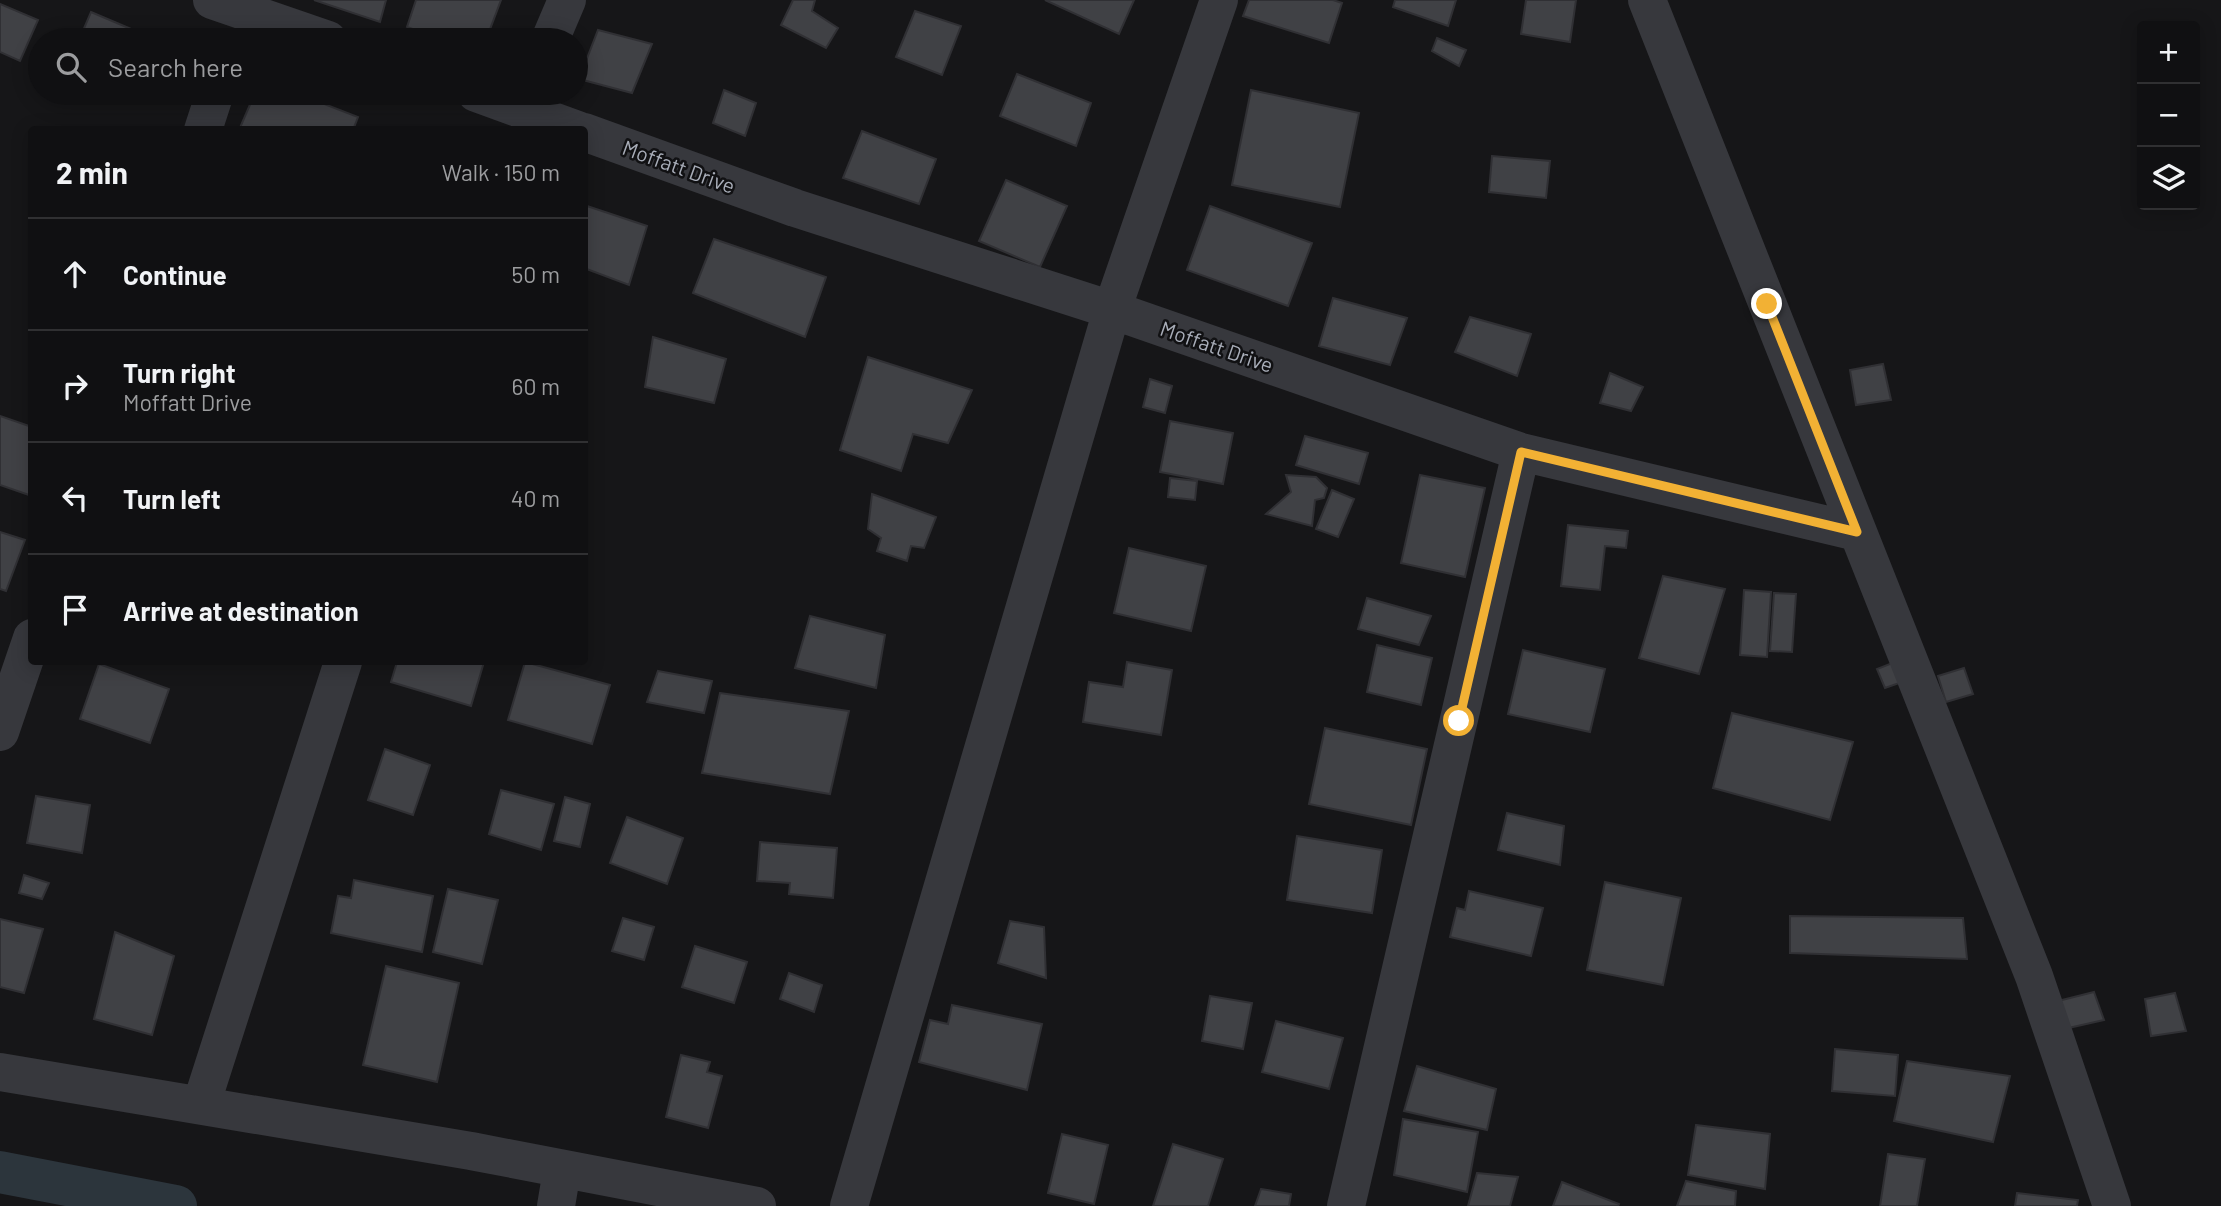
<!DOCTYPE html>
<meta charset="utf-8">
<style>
body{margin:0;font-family:Barlow,sans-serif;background:#1e1e20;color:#f1f3f6}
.controls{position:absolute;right:21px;top:21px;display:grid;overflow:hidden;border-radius:7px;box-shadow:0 4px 18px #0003}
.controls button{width:63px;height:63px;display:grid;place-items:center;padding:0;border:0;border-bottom:2px solid #303032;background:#101012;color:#f1f3f6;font:35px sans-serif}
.stop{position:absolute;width:21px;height:21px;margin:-16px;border:5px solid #f2b134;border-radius:50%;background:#fff}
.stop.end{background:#f2b134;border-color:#fff;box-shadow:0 2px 7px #0008}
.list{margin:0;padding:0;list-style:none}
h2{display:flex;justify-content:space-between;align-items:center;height:91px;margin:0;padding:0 28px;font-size:30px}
h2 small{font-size:23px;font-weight:400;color:#9c9d9f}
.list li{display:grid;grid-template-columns:46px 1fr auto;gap:21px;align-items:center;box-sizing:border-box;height:112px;padding:0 28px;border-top:2px solid #303032}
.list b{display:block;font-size:26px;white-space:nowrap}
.list p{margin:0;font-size:23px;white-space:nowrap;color:#9c9d9f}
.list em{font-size:23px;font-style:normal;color:#9c9d9f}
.icon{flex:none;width:38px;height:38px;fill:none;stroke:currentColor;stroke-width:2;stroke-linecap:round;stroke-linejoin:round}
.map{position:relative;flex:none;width:2221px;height:1206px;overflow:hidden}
.search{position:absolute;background:#101012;box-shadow:0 4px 18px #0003;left:28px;top:28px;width:560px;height:77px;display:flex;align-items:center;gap:18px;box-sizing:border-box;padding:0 24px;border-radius:38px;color:#9c9d9f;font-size:26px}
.panel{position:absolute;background:#101012;box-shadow:0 4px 18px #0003;left:28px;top:126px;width:560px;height:539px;border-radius:7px}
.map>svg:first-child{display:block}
</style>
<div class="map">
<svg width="2221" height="1206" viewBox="0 0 2221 1206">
<rect width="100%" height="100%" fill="#161618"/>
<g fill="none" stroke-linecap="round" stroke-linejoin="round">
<path stroke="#2c353c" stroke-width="42" d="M 0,1172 L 176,1206"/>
</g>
<path fill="#404145" stroke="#303034" stroke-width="2" d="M 314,0 L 386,0 L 380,22 Z
M 416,0 L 501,0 L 486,40 L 444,40 L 407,27 Z
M 793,0 L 815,0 L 812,11 L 838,28 L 826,48 L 781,25 Z
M 1045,0 L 1134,0 L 1119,34 Z
M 1249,0 L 1333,0 L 1342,3 L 1329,43 L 1243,16 Z
M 1395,0 L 1456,0 L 1448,26 L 1393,7 Z
M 1526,0 L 1576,0 L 1570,42 L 1521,34 Z
M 0,4 L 38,20 L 20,61 L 0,52 Z
M 915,11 L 961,26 L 942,75 L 896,57 Z
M 91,12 L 157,40 L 79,40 Z
M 598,30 L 652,44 L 632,93 L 579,79 Z
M 1437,38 L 1466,50 L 1459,66 L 1432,51 Z
M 1017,74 L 1091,103 L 1076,146 L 1000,116 Z
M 724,90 L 756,103 L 745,136 L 713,123 Z
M 1251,90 L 1359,113 L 1340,207 L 1232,185 Z
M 255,93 L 296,93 L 358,117 L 353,130 L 239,130 Z
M 862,131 L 936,159 L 919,204 L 843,178 Z
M 1492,156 L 1550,161 L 1546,198 L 1489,192 Z
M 1006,180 L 1067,206 L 1040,267 L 979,241 Z
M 584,205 L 647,226 L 629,285 L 584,268 Z
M 1210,206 L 1312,243 L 1288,306 L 1187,270 Z
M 714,239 L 826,277 L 805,337 L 693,293 Z
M 1333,298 L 1407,318 L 1390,365 L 1319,346 Z
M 1470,317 L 1531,334 L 1517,376 L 1455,352 Z
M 653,337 L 726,359 L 714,403 L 645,387 Z
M 868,357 L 972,390 L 948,443 L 913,434 L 901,471 L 840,450 Z
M 1883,364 L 1891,400 L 1856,405 L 1850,370 Z
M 1610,373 L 1643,387 L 1631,411 L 1600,403 Z
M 1150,379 L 1172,386 L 1165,413 L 1143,407 Z
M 0,416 L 32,427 L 32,496 L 0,485 Z
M 1170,421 L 1233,433 L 1223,484 L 1160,472 Z
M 1305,436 L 1368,453 L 1359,484 L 1296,465 Z
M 1286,475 L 1316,477 L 1327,488 L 1324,498 L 1315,500 L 1312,526 L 1266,514 L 1291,492 Z
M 1420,475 L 1485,488 L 1465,577 L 1401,563 Z
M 1170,478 L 1197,481 L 1195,500 L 1168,497 Z
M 1332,490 L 1354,499 L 1338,537 L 1316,529 Z
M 872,494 L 936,517 L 924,548 L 911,546 L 907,561 L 877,551 L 881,538 L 868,529 Z
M 1568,525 L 1628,531 L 1626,548 L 1605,546 L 1600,590 L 1561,586 Z
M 0,532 L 25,540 L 6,591 L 0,589 Z
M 1129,548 L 1206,566 L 1191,631 L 1114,613 Z
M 1663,576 L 1725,589 L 1699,674 L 1639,658 Z
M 1744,590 L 1771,592 L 1767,657 L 1740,655 Z
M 1774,593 L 1796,594 L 1792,652 L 1770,651 Z
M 1367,598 L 1431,616 L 1419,645 L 1358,629 Z
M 810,616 L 885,635 L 876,688 L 795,668 Z
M 1377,645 L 1432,658 L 1421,705 L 1367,692 Z
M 1523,650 L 1605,669 L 1590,732 L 1508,714 Z
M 1900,660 L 1908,680 L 1885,688 L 1877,669 Z
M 397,662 L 484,662 L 471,706 L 391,682 Z
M 525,662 L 610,685 L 592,744 L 508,720 Z
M 1127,662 L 1172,670 L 1161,735 L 1083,722 L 1089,682 L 1123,687 Z
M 99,664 L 169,689 L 150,743 L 80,719 Z
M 1964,668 L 1973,694 L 1946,702 L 1938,676 Z
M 658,671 L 712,681 L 704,713 L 647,702 Z
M 720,693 L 849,711 L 830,794 L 702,773 Z
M 1732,713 L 1853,742 L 1830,820 L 1713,788 Z
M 1325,728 L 1427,749 L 1411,825 L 1309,804 Z
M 385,749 L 430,765 L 413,815 L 368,800 Z
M 501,790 L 554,804 L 541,850 L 489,834 Z
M 36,796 L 90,805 L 82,853 L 27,843 Z
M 565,797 L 590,804 L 580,847 L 554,841 Z
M 1507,813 L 1564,826 L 1560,865 L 1498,850 Z
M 627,817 L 683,838 L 667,884 L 610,863 Z
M 1297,836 L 1382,850 L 1372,913 L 1287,900 Z
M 760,842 L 837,848 L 833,898 L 789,894 L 790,883 L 757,881 Z
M 24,875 L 49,883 L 42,899 L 19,893 Z
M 354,880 L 433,896 L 422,952 L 331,933 L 338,896 L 351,898 Z
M 1605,882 L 1681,898 L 1663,985 L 1587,970 Z
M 448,889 L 498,900 L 482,964 L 433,952 Z
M 1469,891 L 1543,908 L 1531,956 L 1450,937 L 1457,908 L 1465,910 Z
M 1790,916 L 1963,918 L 1967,959 L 1790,953 Z
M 623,918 L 654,927 L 644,960 L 612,951 Z
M 0,919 L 43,929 L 24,993 L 0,987 Z
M 1010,921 L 1044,927 L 1046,978 L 998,963 Z
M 115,932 L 174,956 L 152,1035 L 94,1019 Z
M 695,946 L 747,962 L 734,1003 L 682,987 Z
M 386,966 L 459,983 L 437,1082 L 363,1065 Z
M 789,973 L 822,985 L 814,1012 L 780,999 Z
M 2094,992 L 2104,1020 L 2064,1029 L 2058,1001 Z
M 2175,993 L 2186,1031 L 2151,1036 L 2145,999 Z
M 1210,996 L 1252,1003 L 1243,1049 L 1202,1041 Z
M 952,1005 L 1042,1024 L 1027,1090 L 919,1062 L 930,1020 L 948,1024 Z
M 1276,1021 L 1343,1038 L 1329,1089 L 1262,1072 Z
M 1835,1049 L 1898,1055 L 1895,1096 L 1832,1091 Z
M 681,1055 L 710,1062 L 707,1072 L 722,1076 L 708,1128 L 666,1117 Z
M 1907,1061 L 2010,1076 L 1993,1142 L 1894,1121 Z
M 1417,1066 L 1496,1089 L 1487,1130 L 1404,1111 Z
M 1403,1119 L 1478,1132 L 1467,1192 L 1394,1175 Z
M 1696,1125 L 1770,1134 L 1765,1189 L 1688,1175 Z
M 1062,1134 L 1108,1145 L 1094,1204 L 1048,1193 Z
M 1173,1144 L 1223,1159 L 1208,1206 L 1153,1206 Z
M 1888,1154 L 1925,1159 L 1917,1206 L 1880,1206 Z
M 1477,1173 L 1518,1177 L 1510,1206 L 1468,1206 Z
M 1686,1181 L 1736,1191 L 1735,1206 L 1677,1206 Z
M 1562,1182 L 1619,1204 L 1618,1206 L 1553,1206 Z
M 1261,1189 L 1291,1194 L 1289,1206 L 1255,1206 Z
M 2017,1193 L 2078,1200 L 2077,1206 L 2015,1206 Z"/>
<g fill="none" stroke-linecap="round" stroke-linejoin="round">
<path stroke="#37383d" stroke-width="38" d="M 212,0 L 328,40
M 1647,0 L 2034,976 L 2112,1206
M 550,40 L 567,0
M 476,93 L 578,130
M 203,130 L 215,93
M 584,132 L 795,208 L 1112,310 L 1521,452 L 1857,532
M 0,732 L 32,638
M 0,1072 L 471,1151 L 757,1206
M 201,1105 L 343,662
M 556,1206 L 562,1170
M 849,1206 L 1112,310 L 1219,0
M 1346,1206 L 1521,452"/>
</g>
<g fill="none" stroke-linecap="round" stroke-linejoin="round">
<path stroke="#f2b134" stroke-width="9" d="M 1459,721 L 1521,452 L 1857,532 L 1767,304"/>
</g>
<g text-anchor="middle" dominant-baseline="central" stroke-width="5" stroke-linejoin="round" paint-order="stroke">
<g font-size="21" fill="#a8adb8" stroke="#111113">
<text transform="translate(679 166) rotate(20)">Moffatt Drive</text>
<text transform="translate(1217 346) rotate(19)">Moffatt Drive</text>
</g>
</g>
</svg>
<div class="controls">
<button>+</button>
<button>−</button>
<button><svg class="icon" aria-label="layers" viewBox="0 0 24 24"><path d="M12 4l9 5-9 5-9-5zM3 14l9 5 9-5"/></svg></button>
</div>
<div class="stop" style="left:1459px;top:721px"></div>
<div class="stop end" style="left:1767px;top:304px"></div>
<div class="search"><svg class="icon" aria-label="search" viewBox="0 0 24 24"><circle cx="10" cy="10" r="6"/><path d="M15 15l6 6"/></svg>Search here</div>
<section class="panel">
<h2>2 min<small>Walk · 150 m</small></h2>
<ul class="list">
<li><svg class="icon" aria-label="ahead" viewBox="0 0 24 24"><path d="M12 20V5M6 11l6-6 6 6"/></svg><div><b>Continue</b></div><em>50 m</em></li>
<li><svg class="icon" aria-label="right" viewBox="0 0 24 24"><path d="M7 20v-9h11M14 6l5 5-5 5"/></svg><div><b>Turn right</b><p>Moffatt Drive</p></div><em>60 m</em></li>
<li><svg class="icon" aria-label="left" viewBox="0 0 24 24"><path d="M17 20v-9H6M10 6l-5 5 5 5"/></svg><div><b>Turn left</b></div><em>40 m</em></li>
<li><svg class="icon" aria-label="arrive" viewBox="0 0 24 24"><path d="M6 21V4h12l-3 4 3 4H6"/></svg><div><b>Arrive at destination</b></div></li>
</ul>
</section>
</div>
